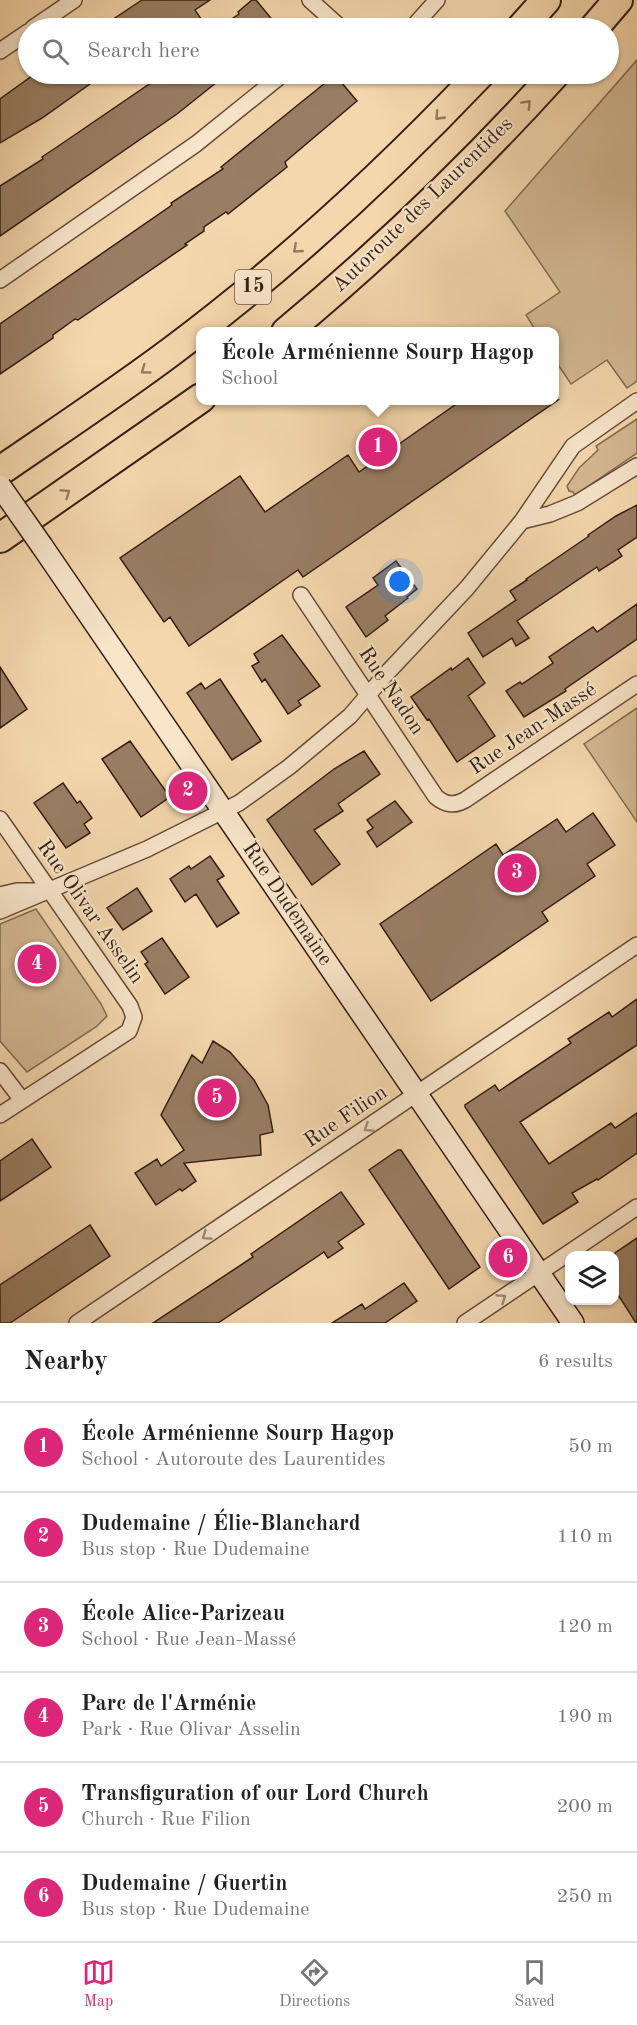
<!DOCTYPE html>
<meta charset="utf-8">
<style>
body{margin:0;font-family:"Old Standard TT",serif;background:#f2f2f2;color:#222}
.controls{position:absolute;right:18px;bottom:18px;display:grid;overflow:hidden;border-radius:12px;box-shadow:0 2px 4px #0004}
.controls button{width:54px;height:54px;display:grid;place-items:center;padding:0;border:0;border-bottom:2px solid #e0e0e0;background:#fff;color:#222;font:30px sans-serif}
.you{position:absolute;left:400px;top:582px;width:21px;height:21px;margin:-15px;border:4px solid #fff;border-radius:50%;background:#1a73e8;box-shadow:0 0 0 9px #1a73e833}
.badge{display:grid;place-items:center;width:39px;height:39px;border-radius:50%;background:#db2777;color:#fff;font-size:20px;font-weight:700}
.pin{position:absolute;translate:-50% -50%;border:3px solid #fff;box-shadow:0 2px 6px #0006}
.popup{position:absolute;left:196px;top:327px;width:363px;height:78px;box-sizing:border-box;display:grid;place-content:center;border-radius:12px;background:#fff;filter:drop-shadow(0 2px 4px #0005);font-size:20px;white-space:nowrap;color:#767676}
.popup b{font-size:22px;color:#222}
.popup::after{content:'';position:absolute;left:50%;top:100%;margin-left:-12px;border:12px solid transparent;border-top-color:#fff}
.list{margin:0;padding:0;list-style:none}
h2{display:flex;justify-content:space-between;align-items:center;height:78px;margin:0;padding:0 24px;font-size:26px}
h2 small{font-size:20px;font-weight:400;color:#767676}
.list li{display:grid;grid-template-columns:39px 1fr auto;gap:18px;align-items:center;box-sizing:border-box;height:90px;padding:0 24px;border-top:2px solid #e0e0e0}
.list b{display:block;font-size:22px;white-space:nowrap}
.list p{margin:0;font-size:20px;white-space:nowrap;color:#767676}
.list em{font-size:20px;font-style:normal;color:#767676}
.icon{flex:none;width:33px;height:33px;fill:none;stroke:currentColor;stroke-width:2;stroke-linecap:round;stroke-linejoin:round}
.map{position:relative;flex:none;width:637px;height:1323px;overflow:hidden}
.search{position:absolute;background:#fff;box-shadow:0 2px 4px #0004;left:18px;right:18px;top:18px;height:66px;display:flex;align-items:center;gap:15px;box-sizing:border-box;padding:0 21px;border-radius:33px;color:#767676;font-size:22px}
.sheet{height:618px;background:#fff}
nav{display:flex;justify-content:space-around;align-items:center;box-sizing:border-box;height:84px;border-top:2px solid #e0e0e0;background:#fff;font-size:16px;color:#767676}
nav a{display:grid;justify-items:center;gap:3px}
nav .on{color:#db2777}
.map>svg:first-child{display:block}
</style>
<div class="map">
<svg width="637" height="1323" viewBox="0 0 637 1323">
<rect width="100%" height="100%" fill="#f5d7ad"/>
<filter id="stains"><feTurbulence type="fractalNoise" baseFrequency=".00333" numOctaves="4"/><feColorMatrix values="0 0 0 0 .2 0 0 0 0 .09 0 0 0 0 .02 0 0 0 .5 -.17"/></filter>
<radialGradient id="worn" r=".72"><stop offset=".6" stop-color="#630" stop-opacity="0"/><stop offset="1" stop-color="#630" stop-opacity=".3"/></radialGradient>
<path fill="#d4b893" stroke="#846b54" stroke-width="1.5" d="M 637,60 L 637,381 L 627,388 L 607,360 L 571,384 L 555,360 L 555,332 L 536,331 L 526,315 L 560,292 L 505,211 Z
M 637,419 L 637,453 L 575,495 L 573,492 L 569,491 L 567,486 L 579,468 L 598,450 L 596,446 Z
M 637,708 L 637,822 L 584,744 Z
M 36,909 L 101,1004 L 107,1016 L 96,1027 L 27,1072 L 0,1041 L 0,924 Z"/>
<path fill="#997e64" stroke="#351e14" stroke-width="1.5" d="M 142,0 L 210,0 L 195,10 L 207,28 L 100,28 Z
M 252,0 L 256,0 L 279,28 L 218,28 L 239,14 L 238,12 Z
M 39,74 L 104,74 L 42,118 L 0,143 L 0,99 L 32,76 Z
M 164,74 L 227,74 L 177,114 L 0,236 L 0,186 L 43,159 L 42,157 L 54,149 Z
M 335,75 L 357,101 L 285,162 L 287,167 L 228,214 L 226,212 L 204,227 L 204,231 L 185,244 L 187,245 L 78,320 L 75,319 L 53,335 L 53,338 L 0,374 L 0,324 L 172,205 L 171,203 L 223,169 L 221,167 Z
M 462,400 L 558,400 L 303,577 L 298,570 L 189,646 L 170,617 L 164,622 L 120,558 L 240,476 L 265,512 L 348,455 L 359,472 Z
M 637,505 L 637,537 L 618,550 L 622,556 L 599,571 L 597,567 L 517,621 L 529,638 L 516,646 L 512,638 L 483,657 L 468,633 L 516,600 L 510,591 L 527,580 L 526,579 L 589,536 L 588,535 L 616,516 Z
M 396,561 L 417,589 L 407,597 L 408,598 L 385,616 L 388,620 L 366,637 L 346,607 L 378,585 L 373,578 Z
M 637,604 L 637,639 L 565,689 L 566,691 L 524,717 L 506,691 L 520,682 L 522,684 L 553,663 L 549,657 L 593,627 L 597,632 Z
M 282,635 L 320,686 L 298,701 L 301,705 L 288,714 L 265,679 L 262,682 L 252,666 L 259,662 L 254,654 Z
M 468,658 L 485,683 L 468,696 L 495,736 L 457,762 L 429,719 L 427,720 L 411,697 L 451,668 L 452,670 Z
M 0,667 L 27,709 L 0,728 Z
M 220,679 L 261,741 L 232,760 L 187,693 L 201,683 L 205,689 Z
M 130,741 L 170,797 L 141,817 L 102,759 Z
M 364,751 L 380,774 L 338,804 L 343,811 L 314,830 L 340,864 L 312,885 L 267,820 L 334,769 Z
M 63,783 L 77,803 L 80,801 L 92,818 L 84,824 L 90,833 L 66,848 L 34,803 Z
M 395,801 L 412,822 L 377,847 L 367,832 L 373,828 L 367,820 Z
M 593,813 L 615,845 L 587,864 L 595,876 L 542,912 L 548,921 L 431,1001 L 380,924 L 496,844 L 503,855 L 557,819 L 566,832 Z
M 210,856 L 224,876 L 217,880 L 239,913 L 217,927 L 196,894 L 185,902 L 170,879 L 189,866 L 191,869 Z
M 137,888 L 152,911 L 123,930 L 107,908 Z
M 162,938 L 189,977 L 165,994 L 145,964 L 148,962 L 141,952 Z
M 637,999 L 637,1045 L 520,1122 L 549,1164 L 611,1123 L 615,1128 L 637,1113 L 637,1153 L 598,1180 L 597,1179 L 572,1193 L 578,1202 L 543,1224 L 465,1107 L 465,1105 L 495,1085 L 499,1091 L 571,1043 L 568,1039 L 609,1012 L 612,1017 Z
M 213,1041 L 230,1052 L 254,1080 L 268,1105 L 273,1132 L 260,1135 L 261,1155 L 184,1163 L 196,1181 L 182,1191 L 180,1189 L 156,1205 L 135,1173 L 157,1159 L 161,1166 L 184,1150 L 161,1115 L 192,1055 L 202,1063 Z
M 32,1139 L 51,1167 L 0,1201 L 0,1161 Z
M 398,1150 L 401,1150 L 480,1267 L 449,1289 L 369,1170 Z
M 341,1192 L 364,1224 L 338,1242 L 343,1248 L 328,1258 L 324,1252 L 218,1323 L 153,1323 L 253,1257 L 251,1254 Z
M 90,1225 L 110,1256 L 10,1323 L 0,1323 L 0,1285 Z
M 637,1238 L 637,1323 L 636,1323 L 615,1290 L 615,1253 Z
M 404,1283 L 417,1301 L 385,1323 L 332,1323 L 362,1304 L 365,1309 Z"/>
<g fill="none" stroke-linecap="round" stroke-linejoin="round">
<g stroke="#654c3a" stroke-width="18">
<path id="street" d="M 310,0 L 341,28
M 33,28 L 74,0
M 412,28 L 437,0
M 0,51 L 28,32
M 0,280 L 196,144 L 283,74
M 522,521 L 550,514 L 577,503 L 637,466
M 301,595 L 436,797 C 446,805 454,806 465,800 L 637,684
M 0,819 L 130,1006 L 134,1017 L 129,1031 L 0,1115
M 0,895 L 17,891 L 41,891
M 0,911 L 147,849 L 239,803 L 289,767 L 350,716 L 387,673 L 467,588 L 522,521 L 573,446 L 637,401
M 0,1071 L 22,1100
M 77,1323 L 637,945
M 465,1323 L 637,1207"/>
</g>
<g stroke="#351e14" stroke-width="24">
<path id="secondary" d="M 42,546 L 573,1323"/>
</g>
<g stroke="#351e14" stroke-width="32">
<path id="highway" d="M 521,28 L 546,0
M 594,28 L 618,0
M 286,332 C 382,252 472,166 555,74
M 0,471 C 58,431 116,393 172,351 C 283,268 385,174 480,74
M 0,538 L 201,398"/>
</g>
<use href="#street" stroke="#f8e5ca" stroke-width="15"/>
<use href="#secondary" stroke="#f8e5ca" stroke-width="21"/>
<use href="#highway" stroke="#f5d7ad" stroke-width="28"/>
<g stroke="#351e14" stroke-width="24" stroke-linecap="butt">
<path id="secondary-bridge" d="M 0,486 L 42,546"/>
</g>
<use href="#secondary-bridge" stroke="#f8e5ca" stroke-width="21"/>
</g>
<defs><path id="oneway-chevron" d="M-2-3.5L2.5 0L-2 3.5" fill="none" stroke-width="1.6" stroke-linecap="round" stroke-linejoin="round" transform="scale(1.5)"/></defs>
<g stroke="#957a60">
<use href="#oneway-chevron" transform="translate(527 104) rotate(-47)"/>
<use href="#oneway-chevron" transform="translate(439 116) rotate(134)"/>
<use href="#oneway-chevron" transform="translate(297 249) rotate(139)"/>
<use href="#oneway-chevron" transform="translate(145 370) rotate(144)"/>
<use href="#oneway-chevron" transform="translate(66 493) rotate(-34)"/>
</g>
<g stroke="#a08b78">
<use href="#oneway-chevron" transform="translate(368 1128) rotate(146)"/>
<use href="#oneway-chevron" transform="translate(206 1236) rotate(146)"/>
<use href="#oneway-chevron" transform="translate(502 1298) rotate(-34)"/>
</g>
<g text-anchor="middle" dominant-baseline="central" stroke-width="4.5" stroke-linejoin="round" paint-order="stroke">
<rect fill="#f8e5ca" stroke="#705a4b" stroke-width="1.5" x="235" y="270" width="36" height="34" rx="4.5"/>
<g font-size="20" font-weight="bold" fill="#351e14">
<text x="253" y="287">15</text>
</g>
<g font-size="21" fill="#351e14" stroke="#f8e5ca">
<text transform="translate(423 205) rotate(-44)">Autoroute des Laurentides</text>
<text transform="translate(391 691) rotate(56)">Rue Nadon</text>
<text transform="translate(533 729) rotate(-34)">Rue Jean-Massé</text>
<text transform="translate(287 904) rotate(56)">Rue Dudemaine</text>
<text transform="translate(90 912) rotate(55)">Rue Olivar Asselin</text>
<text transform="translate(346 1117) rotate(-34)">Rue Filion</text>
</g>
</g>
<rect width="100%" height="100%" filter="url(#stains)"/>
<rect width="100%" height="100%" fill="url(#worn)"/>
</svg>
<div class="controls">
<button><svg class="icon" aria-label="layers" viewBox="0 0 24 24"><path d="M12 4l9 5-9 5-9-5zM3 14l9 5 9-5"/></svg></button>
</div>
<div class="you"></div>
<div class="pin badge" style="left:378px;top:447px">1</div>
<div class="popup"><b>École Arménienne Sourp Hagop</b>School</div>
<div class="pin badge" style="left:188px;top:791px">2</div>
<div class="pin badge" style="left:517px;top:873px">3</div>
<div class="pin badge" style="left:37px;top:964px">4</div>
<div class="pin badge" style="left:217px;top:1098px">5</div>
<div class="pin badge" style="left:508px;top:1258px">6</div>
<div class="search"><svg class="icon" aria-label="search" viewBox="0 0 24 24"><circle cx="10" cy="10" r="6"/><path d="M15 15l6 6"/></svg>Search here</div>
</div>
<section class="sheet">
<h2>Nearby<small>6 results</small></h2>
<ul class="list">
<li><span class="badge">1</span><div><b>École Arménienne Sourp Hagop</b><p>School · Autoroute des Laurentides</p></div><em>50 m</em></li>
<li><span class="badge">2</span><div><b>Dudemaine / Élie-Blanchard</b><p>Bus stop · Rue Dudemaine</p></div><em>110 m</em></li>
<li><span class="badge">3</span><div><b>École Alice-Parizeau</b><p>School · Rue Jean-Massé</p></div><em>120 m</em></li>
<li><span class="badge">4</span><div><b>Parc de l'Arménie</b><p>Park · Rue Olivar Asselin</p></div><em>190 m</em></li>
<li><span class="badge">5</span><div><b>Transfiguration of our Lord Church</b><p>Church · Rue Filion</p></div><em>200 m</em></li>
<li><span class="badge">6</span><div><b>Dudemaine / Guertin</b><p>Bus stop · Rue Dudemaine</p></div><em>250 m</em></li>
</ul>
</section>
<nav>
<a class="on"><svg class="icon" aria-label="map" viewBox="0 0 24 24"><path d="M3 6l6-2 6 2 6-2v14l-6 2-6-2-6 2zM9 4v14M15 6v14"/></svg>Map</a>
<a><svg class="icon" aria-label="directions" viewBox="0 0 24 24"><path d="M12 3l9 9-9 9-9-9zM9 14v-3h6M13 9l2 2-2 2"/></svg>Directions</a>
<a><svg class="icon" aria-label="saved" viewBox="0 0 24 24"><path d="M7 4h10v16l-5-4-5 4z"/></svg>Saved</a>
</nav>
